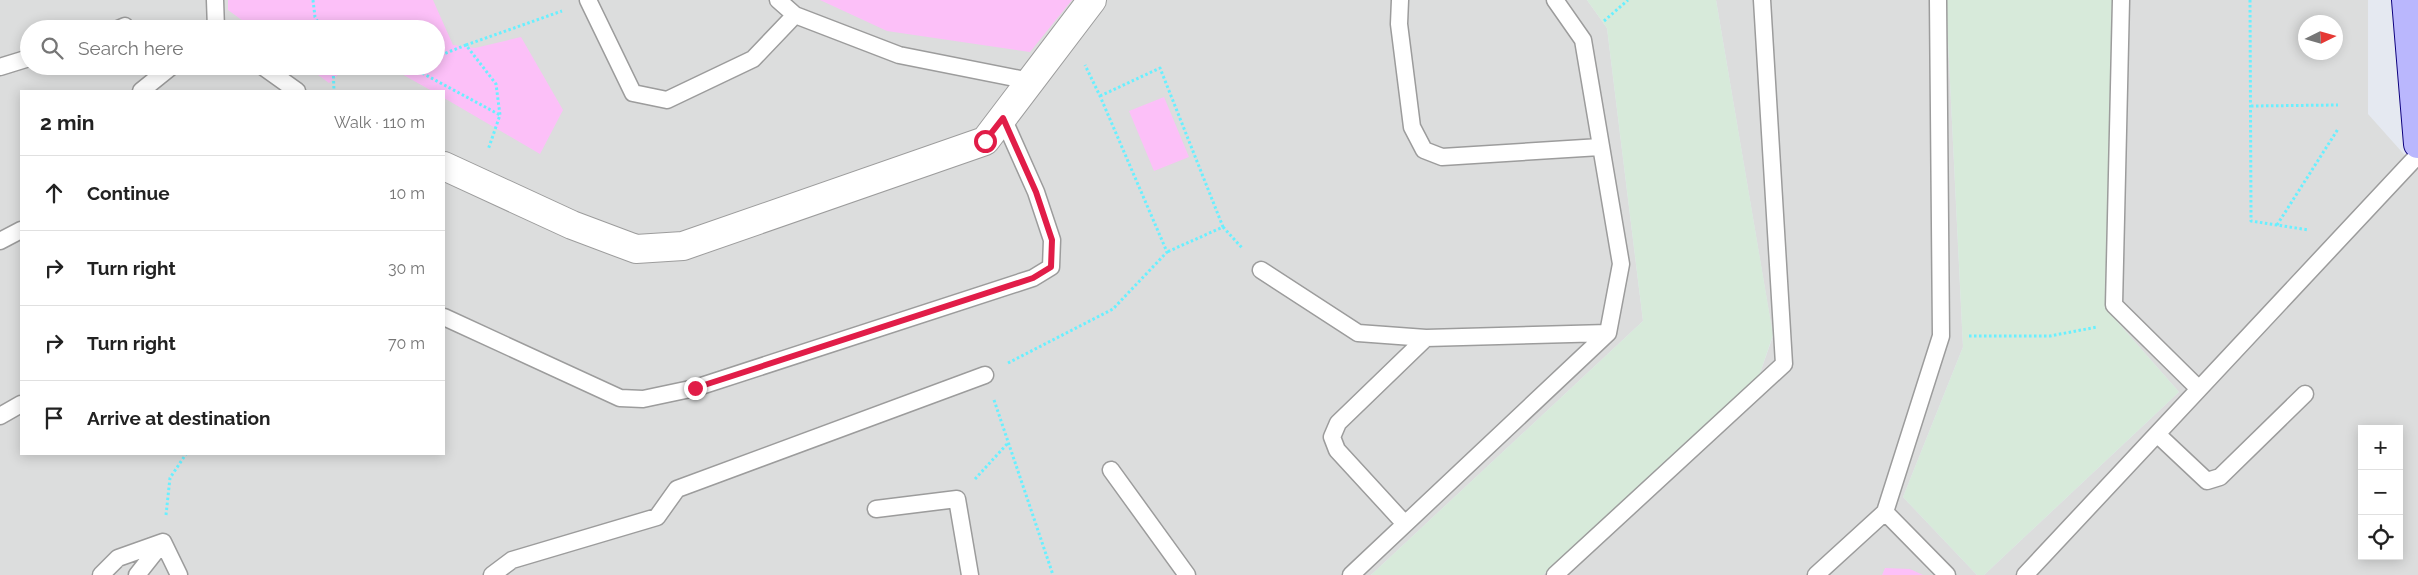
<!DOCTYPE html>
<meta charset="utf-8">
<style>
body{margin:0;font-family:Raleway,sans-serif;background:#f6f6f6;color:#222}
.controls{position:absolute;right:15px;bottom:15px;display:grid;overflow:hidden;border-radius:0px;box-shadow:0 2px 12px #0003}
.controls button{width:45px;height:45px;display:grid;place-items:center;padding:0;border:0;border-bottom:1px solid #e0e0e0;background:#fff;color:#222;font:25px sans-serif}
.compass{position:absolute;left:2298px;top:15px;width:45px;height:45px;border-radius:50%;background:#fff;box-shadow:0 2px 12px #0003;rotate:85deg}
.stop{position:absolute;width:15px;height:15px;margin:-11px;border:4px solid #e11d48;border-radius:50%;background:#fff}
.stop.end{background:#e11d48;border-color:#fff;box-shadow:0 1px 5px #0008}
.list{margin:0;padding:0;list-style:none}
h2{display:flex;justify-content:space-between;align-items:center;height:65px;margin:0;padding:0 20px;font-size:21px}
h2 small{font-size:16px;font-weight:400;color:#767676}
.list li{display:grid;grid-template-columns:32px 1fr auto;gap:15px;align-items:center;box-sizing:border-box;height:75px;padding:0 20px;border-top:1px solid #e0e0e0}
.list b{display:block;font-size:19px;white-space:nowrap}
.list em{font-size:16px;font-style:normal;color:#767676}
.icon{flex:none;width:28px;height:28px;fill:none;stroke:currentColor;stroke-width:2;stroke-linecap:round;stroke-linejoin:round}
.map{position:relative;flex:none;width:2418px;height:575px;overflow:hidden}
.search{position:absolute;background:#fff;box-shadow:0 2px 12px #0003;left:20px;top:20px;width:425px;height:55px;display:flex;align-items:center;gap:12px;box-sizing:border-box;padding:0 18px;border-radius:28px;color:#767676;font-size:19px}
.panel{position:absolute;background:#fff;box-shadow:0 2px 12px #0003;left:20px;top:90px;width:425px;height:365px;border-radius:0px}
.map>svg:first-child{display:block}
</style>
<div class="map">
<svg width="2418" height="575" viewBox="0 0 2418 575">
<rect width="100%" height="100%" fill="#e5e9f1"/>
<path fill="#dcdddd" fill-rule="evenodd" d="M 0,0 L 1587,0 L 1607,28 L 1643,321 L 1371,575 L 0,575 ZM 29,29 L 436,29 L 436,66 L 29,66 ZM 21,91 L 444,91 L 444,454 L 21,454 Z
M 1716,0 L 1946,0 L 1963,347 L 1903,497 L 1977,575 L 1543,575 L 1759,376 L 1773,336 Z
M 2113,0 L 2368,0 L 2368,114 L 2418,170 L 2418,575 L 1984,575 L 2179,392 L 2107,310 ZM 2306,22 L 2336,22 L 2336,52 L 2306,52 ZM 2362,429 L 2399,429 L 2399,556 L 2362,556 Z"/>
<path fill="#d7eada" d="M 1587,0 L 1716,0 L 1773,335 L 1759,376 L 1543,575 L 1371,575 L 1643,321 L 1607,28 Z
M 1946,0 L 2113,0 L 2107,310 L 2179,392 L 1984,575 L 1977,575 L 1903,497 L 1963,347 Z"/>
<path fill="#fcc0f8" d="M 228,0 L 433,0 L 453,45 L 475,48 L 521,37 L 563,110 L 540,154 L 444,98 L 444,91 L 432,91 L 391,68 L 343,70 L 329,83 L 306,66 L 436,66 L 436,29 L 254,29 L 228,10 Z
M 820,0 L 1072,0 L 1030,52 L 887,31 Z
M 1164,97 L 1189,157 L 1154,171 L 1129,111 Z
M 1885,568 L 1910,569 L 1923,575 L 1882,575 Z"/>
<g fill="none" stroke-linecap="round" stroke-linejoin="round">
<g stroke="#9c9c9c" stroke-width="19">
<path id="lane" d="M 215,0 L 216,29
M 588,0 L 633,93 L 667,100 L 753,59 L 795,15
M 778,0 L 795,15 L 899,55 L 1030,81
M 1400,0 L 1399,24 L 1412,127 L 1424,150 L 1442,157 L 1600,147
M 2121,0 L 2114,305 L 2199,389
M 118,29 L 125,26
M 262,66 L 297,91
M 0,67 L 29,58
M 141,91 L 172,66
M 0,241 L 21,230
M 1261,270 L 1358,333 L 1426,338 L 1608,333
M 444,317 L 620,398 L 643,399 L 695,388 L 1033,278 L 1051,267 L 1052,240 L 1036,192 L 1003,118
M 0,416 L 21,404
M 2157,434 L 2207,481 L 2220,477 L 2305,394
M 1111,470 L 1187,575
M 876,509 L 957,499 L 970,575
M 1885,512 L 1947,575
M 1405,524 L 1337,450 L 1332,437 L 1338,423 L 1426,338
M 163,542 L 179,575
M 101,575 L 118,558 L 163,542
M 137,575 L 163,542
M 492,575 L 512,560 L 657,517 L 677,489 L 985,375
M 1351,575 L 1608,333 L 1621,264 L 1583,40 L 1555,0
M 1555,575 L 1784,364 L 1762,0
M 1816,575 L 1885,512 L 1941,336 L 1938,0
M 2025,575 L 2418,155"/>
</g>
<g stroke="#9c9c9c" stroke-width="30">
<path id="street" d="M 444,166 L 572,225 L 636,249 L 683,246 L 985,141 L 1092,0"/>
</g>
<g stroke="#0d007d" stroke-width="30">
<path id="secondary" d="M 2406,0 L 2418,144"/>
</g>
<path stroke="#68f0ff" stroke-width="3" stroke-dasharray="2.5 2.5" stroke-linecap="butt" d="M 313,0 L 315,17 L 322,29
M 2250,0 L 2251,221 L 2309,230
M 1604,21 L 1628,0
M 466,45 L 562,11
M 436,57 L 466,45 L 496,84 L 500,115 L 488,150
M 333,66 L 334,91
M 409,66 L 500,115
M 1100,96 L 1160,68 L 1223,227 L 1167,252
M 2251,106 L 2338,105
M 2277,225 L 2338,129
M 1223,227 L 1243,249
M 1969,336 L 2050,336 L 2097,327
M 1008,363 L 1113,309 L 1167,252 L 1100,96 L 1085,65
M 994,400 L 1053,575
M 975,479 L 1008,443
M 166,515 L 170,478 L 186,454"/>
<use href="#lane" stroke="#fff" stroke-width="16"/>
<use href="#street" stroke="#fff" stroke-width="28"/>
<use href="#secondary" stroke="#bab7fd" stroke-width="28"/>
</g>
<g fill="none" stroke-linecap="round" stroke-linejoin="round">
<path stroke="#e11d48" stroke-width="6" d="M 695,388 L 1033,278 L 1051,267 L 1052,240 L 1036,192 L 1003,118 L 985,141"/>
</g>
</svg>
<div class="controls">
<button>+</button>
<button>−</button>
<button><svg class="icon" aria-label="locate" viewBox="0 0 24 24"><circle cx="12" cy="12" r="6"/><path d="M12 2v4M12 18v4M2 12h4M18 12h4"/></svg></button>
</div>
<svg class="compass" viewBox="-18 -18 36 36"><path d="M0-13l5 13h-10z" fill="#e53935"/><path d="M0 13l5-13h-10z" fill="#767676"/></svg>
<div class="stop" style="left:985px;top:141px"></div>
<div class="stop end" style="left:695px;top:388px"></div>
<div class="search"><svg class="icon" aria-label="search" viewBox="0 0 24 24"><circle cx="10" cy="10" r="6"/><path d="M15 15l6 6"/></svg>Search here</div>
<section class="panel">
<h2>2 min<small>Walk · 110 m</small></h2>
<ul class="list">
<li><svg class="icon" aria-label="ahead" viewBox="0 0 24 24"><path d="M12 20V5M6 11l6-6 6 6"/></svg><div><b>Continue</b></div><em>10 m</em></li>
<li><svg class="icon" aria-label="right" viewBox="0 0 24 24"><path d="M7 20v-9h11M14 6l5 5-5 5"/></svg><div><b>Turn right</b></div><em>30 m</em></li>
<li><svg class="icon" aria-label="right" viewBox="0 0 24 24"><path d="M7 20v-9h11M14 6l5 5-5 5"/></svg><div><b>Turn right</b></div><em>70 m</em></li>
<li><svg class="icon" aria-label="arrive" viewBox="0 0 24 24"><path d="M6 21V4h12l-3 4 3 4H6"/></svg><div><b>Arrive at destination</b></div></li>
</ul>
</section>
</div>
